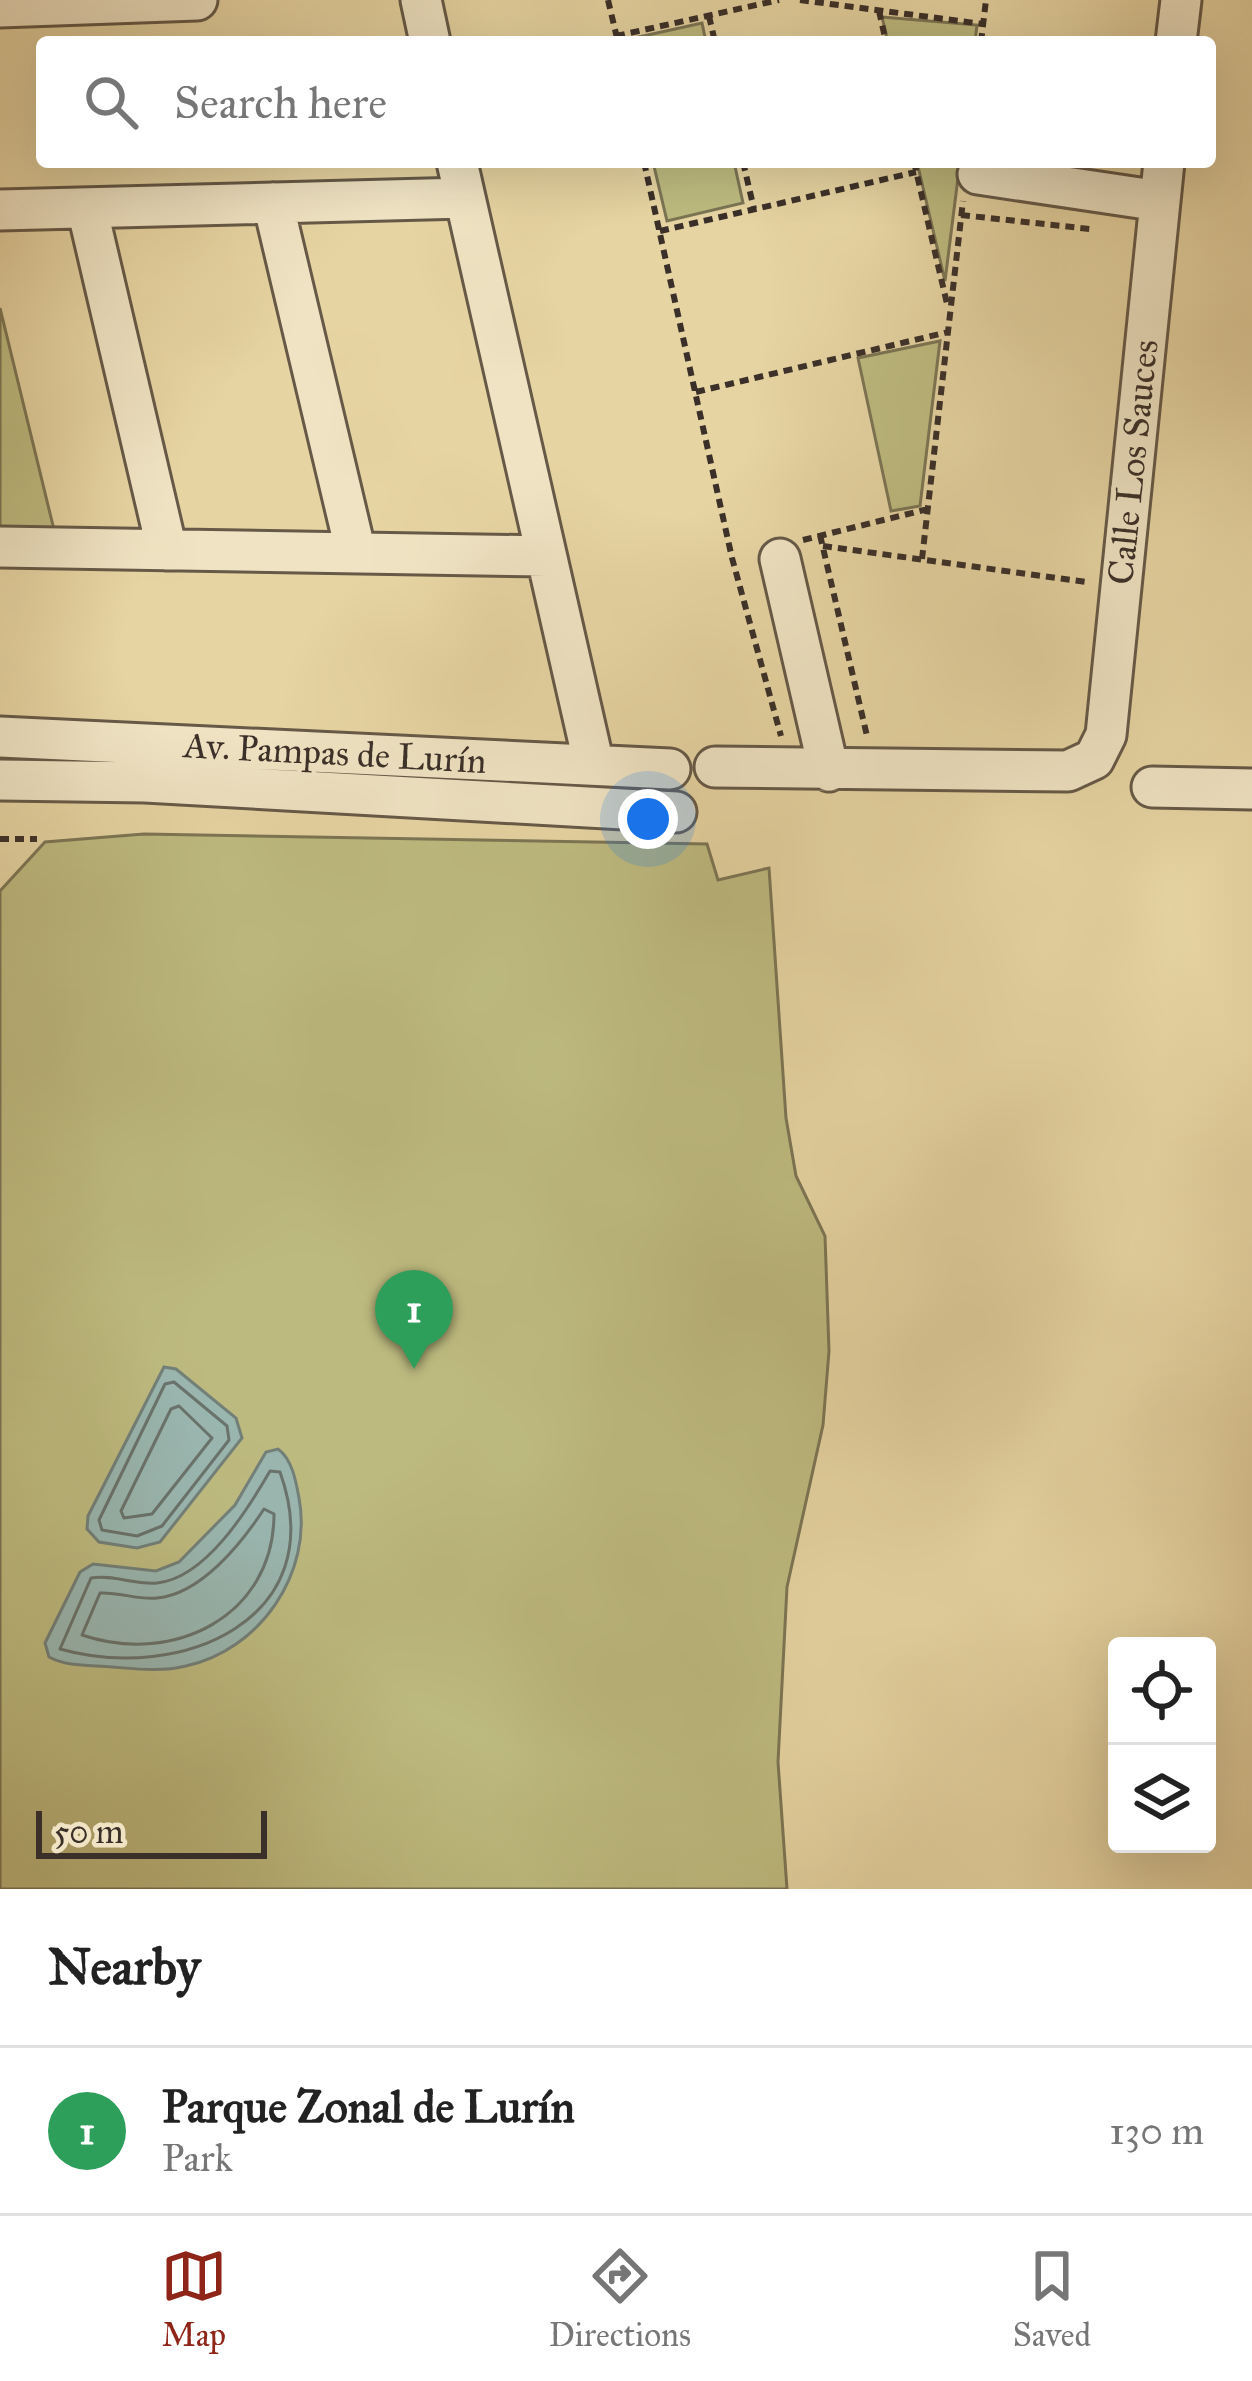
<!DOCTYPE html>
<meta charset="utf-8">
<style>
body{margin:0;font-family:"IM FELL Great Primer",serif;background:#f6f6f6;color:#222}
.controls{position:absolute;right:36px;bottom:36px;display:grid;overflow:hidden;border-radius:12px;box-shadow:0 12px 48px #0002}
.controls button{width:108px;height:108px;display:grid;place-items:center;padding:0;border:0;border-bottom:3px solid #e0e0e0;background:#fff;color:#222;font:60px sans-serif}
.scale{position:absolute;left:36px;bottom:30px;width:231px;box-sizing:border-box;padding-left:12px;border:6px solid #3b3029;border-top:0;font-size:33px;line-height:42px;white-space:nowrap;color:#3b3029;-webkit-text-stroke:9px #efe3c3;paint-order:stroke}
.you{position:absolute;left:648px;top:819px;width:42px;height:42px;margin:-30px;border:9px solid #fff;border-radius:50%;background:#1a73e8;box-shadow:0 0 0 18px #1a73e833}
.badge{display:grid;place-items:center;width:78px;height:78px;border-radius:50%;background:#8f2418;color:#fff;font-size:39px;font-weight:700}
.pin{position:absolute;translate:-50% -99px;filter:drop-shadow(0 3px 6px #0008)}
.pin::after{content:'';position:absolute;top:63px;width:42px;height:36px;background:inherit;clip-path:polygon(0 0,100% 0,50% 100%)}
.list{margin:0;padding:0;list-style:none}
h2{display:flex;justify-content:space-between;align-items:center;height:156px;margin:0;padding:0 48px;font-size:51px}
h2 small{font-size:39px;font-weight:400;color:#767676}
.list li{display:grid;grid-template-columns:78px 1fr auto;gap:36px;align-items:center;box-sizing:border-box;height:168px;padding:0 48px;border-top:3px solid #e0e0e0}
.list b{display:block;font-size:45px;white-space:nowrap}
.list p{margin:0;font-size:39px;white-space:nowrap;color:#767676}
.list em{font-size:39px;font-style:normal;color:#767676}
.icon{flex:none;width:66px;height:66px;fill:none;stroke:currentColor;stroke-width:2;stroke-linecap:round;stroke-linejoin:round}
.map{position:relative;flex:none;width:1252px;height:1889px;overflow:hidden}
.search{position:absolute;background:#fff;box-shadow:0 12px 48px #0002;left:36px;right:36px;top:36px;height:132px;display:flex;align-items:center;gap:30px;box-sizing:border-box;padding:0 42px;border-radius:12px;color:#767676;font-size:45px}
.sheet{height:324px;background:#fff}
nav{display:flex;justify-content:space-around;align-items:center;box-sizing:border-box;height:168px;border-top:3px solid #e0e0e0;background:#fff;font-size:33px;color:#767676}
nav a{display:grid;justify-items:center;gap:6px}
nav .on{color:#8f2418}
.map>svg:first-child{display:block}
</style>
<div class="map">
<svg width="1252" height="1889" viewBox="0 0 1252 1889">
<rect width="100%" height="100%" fill="#e6d4a2"/>
<filter id="stains"><feTurbulence type="fractalNoise" baseFrequency=".00167" numOctaves="4"/><feColorMatrix values="0 0 0 0 .2 0 0 0 0 .09 0 0 0 0 .02 0 0 0 .5 -.17"/></filter>
<radialGradient id="worn" r=".72"><stop offset=".6" stop-color="#630" stop-opacity="0"/><stop offset="1" stop-color="#630" stop-opacity=".3"/></radialGradient>
<path fill="#bdba7f" stroke="#7c7554" stroke-width="3" d="M 882,17 L 977,25 L 975,42 L 888,42 Z
M 702,23 L 706,42 L 625,42 L 625,40 Z
M 653,162 L 734,162 L 743,203 L 667,221 Z
M 917,162 L 960,162 L 945,281 Z
M 0,308 L 56,538 L 0,537 Z
M 940,341 L 920,506 L 891,511 L 858,358 Z
M 144,834 L 707,844 L 718,880 L 769,868 L 786,1118 L 796,1176 L 825,1236 L 829,1351 L 823,1425 L 787,1587 L 778,1762 L 787,1889 L 0,1889 L 0,891 L 45,842 Z"/>
<path fill="#99b6af" stroke="#738079" stroke-width="3" d="M 164,1367 L 176,1369 L 236,1418 L 242,1438 L 160,1542 L 137,1548 L 99,1542 L 87,1529 L 88,1516 Z
M 278,1449 C 292,1459 296,1481 299,1498 C 313,1573 260,1650 186,1666 C 162,1672 137,1669 112,1667 C 92,1665 67,1667 49,1657 L 45,1643 L 80,1572 L 93,1564 L 156,1571 L 179,1562 L 235,1505 L 266,1452 Z"/>
<g fill="none" stroke-linecap="round" stroke-linejoin="round">
<path stroke="#6a736c" stroke-width="3" d="M 174,1382 L 227,1426 L 229,1440 L 162,1526 L 137,1536 L 102,1530 L 99,1520 L 165,1384 Z
M 179,1406 L 212,1438 L 152,1514 L 124,1518 L 121,1511 L 171,1409 Z
M 270,1471 L 280,1472 C 333,1620 180,1683 60,1649 L 91,1578 C 112,1574 135,1585 157,1583 C 206,1578 248,1509 270,1471 Z
M 264,1509 L 274,1514 C 274,1616 174,1666 82,1635 L 100,1593 C 119,1592 138,1600 157,1598 C 201,1594 241,1544 264,1509 Z"/>
<g stroke="#665947" stroke-width="45">
<path id="minor" d="M 421,0 L 430,42
M 0,7 L 197,0
M 1176,42 L 1181,0
M 457,162 L 594,765
M 978,174 L 1160,201
M 273,203 L 356,553
M 87,208 L 167,550
M 0,210 L 465,198
M 0,547 L 546,556
M 780,559 L 829,771
M 0,737 L 670,769
M 715,767 L 1068,771 L 1094,759 L 1106,735 L 1164,162
M 0,780 L 145,782 L 676,812
M 1152,787 L 1252,789"/>
</g>
<path stroke="#3b3029" stroke-width="6" stroke-dasharray="9 6" stroke-linecap="butt" d="M 608,0 L 618,42
M 800,0 L 983,24
M 879,11 L 886,42
M 709,16 L 715,42
M 616,36 L 779,0
M 981,42 L 986,0
M 644,162 L 732,558 L 781,736
M 743,162 L 754,209
M 914,162 L 948,308
M 961,215 L 1090,229
M 660,231 L 916,172
M 696,392 L 948,332
M 820,535 L 867,736
M 803,540 L 928,509
M 823,546 L 1086,582
M 922,559 L 963,201
M 0,839 L 37,839"/>
<use href="#minor" stroke="#efe3c3" stroke-width="39"/>
</g>
<g text-anchor="middle" dominant-baseline="central" stroke-width="9" stroke-linejoin="round" paint-order="stroke">
<g font-size="36" fill="#3b3029" stroke="#efe3c3">
<text transform="translate(1133 462) rotate(-84)">Calle Los Sauces</text>
<text transform="translate(335 753) rotate(3)">Av. Pampas de Lurín</text>
</g>
</g>
<rect width="100%" height="100%" filter="url(#stains)"/>
<rect width="100%" height="100%" fill="url(#worn)"/>
</svg>
<div class="controls">
<button><svg class="icon" aria-label="locate" viewBox="0 0 24 24"><circle cx="12" cy="12" r="6"/><path d="M12 2v4M12 18v4M2 12h4M18 12h4"/></svg></button>
<button><svg class="icon" aria-label="layers" viewBox="0 0 24 24"><path d="M12 4l9 5-9 5-9-5zM3 14l9 5 9-5"/></svg></button>
</div>
<div class="scale">50 m</div>
<div class="you"></div>
<div class="pin badge" style="left:414px;top:1369px;background:#2e9e5b">1</div>
<div class="search"><svg class="icon" aria-label="search" viewBox="0 0 24 24"><circle cx="10" cy="10" r="6"/><path d="M15 15l6 6"/></svg>Search here</div>
</div>
<section class="sheet">
<h2>Nearby<small></small></h2>
<ul class="list">
<li><span class="badge" style="background:#2e9e5b">1</span><div><b>Parque Zonal de Lurín</b><p>Park</p></div><em>130 m</em></li>
</ul>
</section>
<nav>
<a class="on"><svg class="icon" aria-label="map" viewBox="0 0 24 24"><path d="M3 6l6-2 6 2 6-2v14l-6 2-6-2-6 2zM9 4v14M15 6v14"/></svg>Map</a>
<a><svg class="icon" aria-label="directions" viewBox="0 0 24 24"><path d="M12 3l9 9-9 9-9-9zM9 14v-3h6M13 9l2 2-2 2"/></svg>Directions</a>
<a><svg class="icon" aria-label="saved" viewBox="0 0 24 24"><path d="M7 4h10v16l-5-4-5 4z"/></svg>Saved</a>
</nav>
